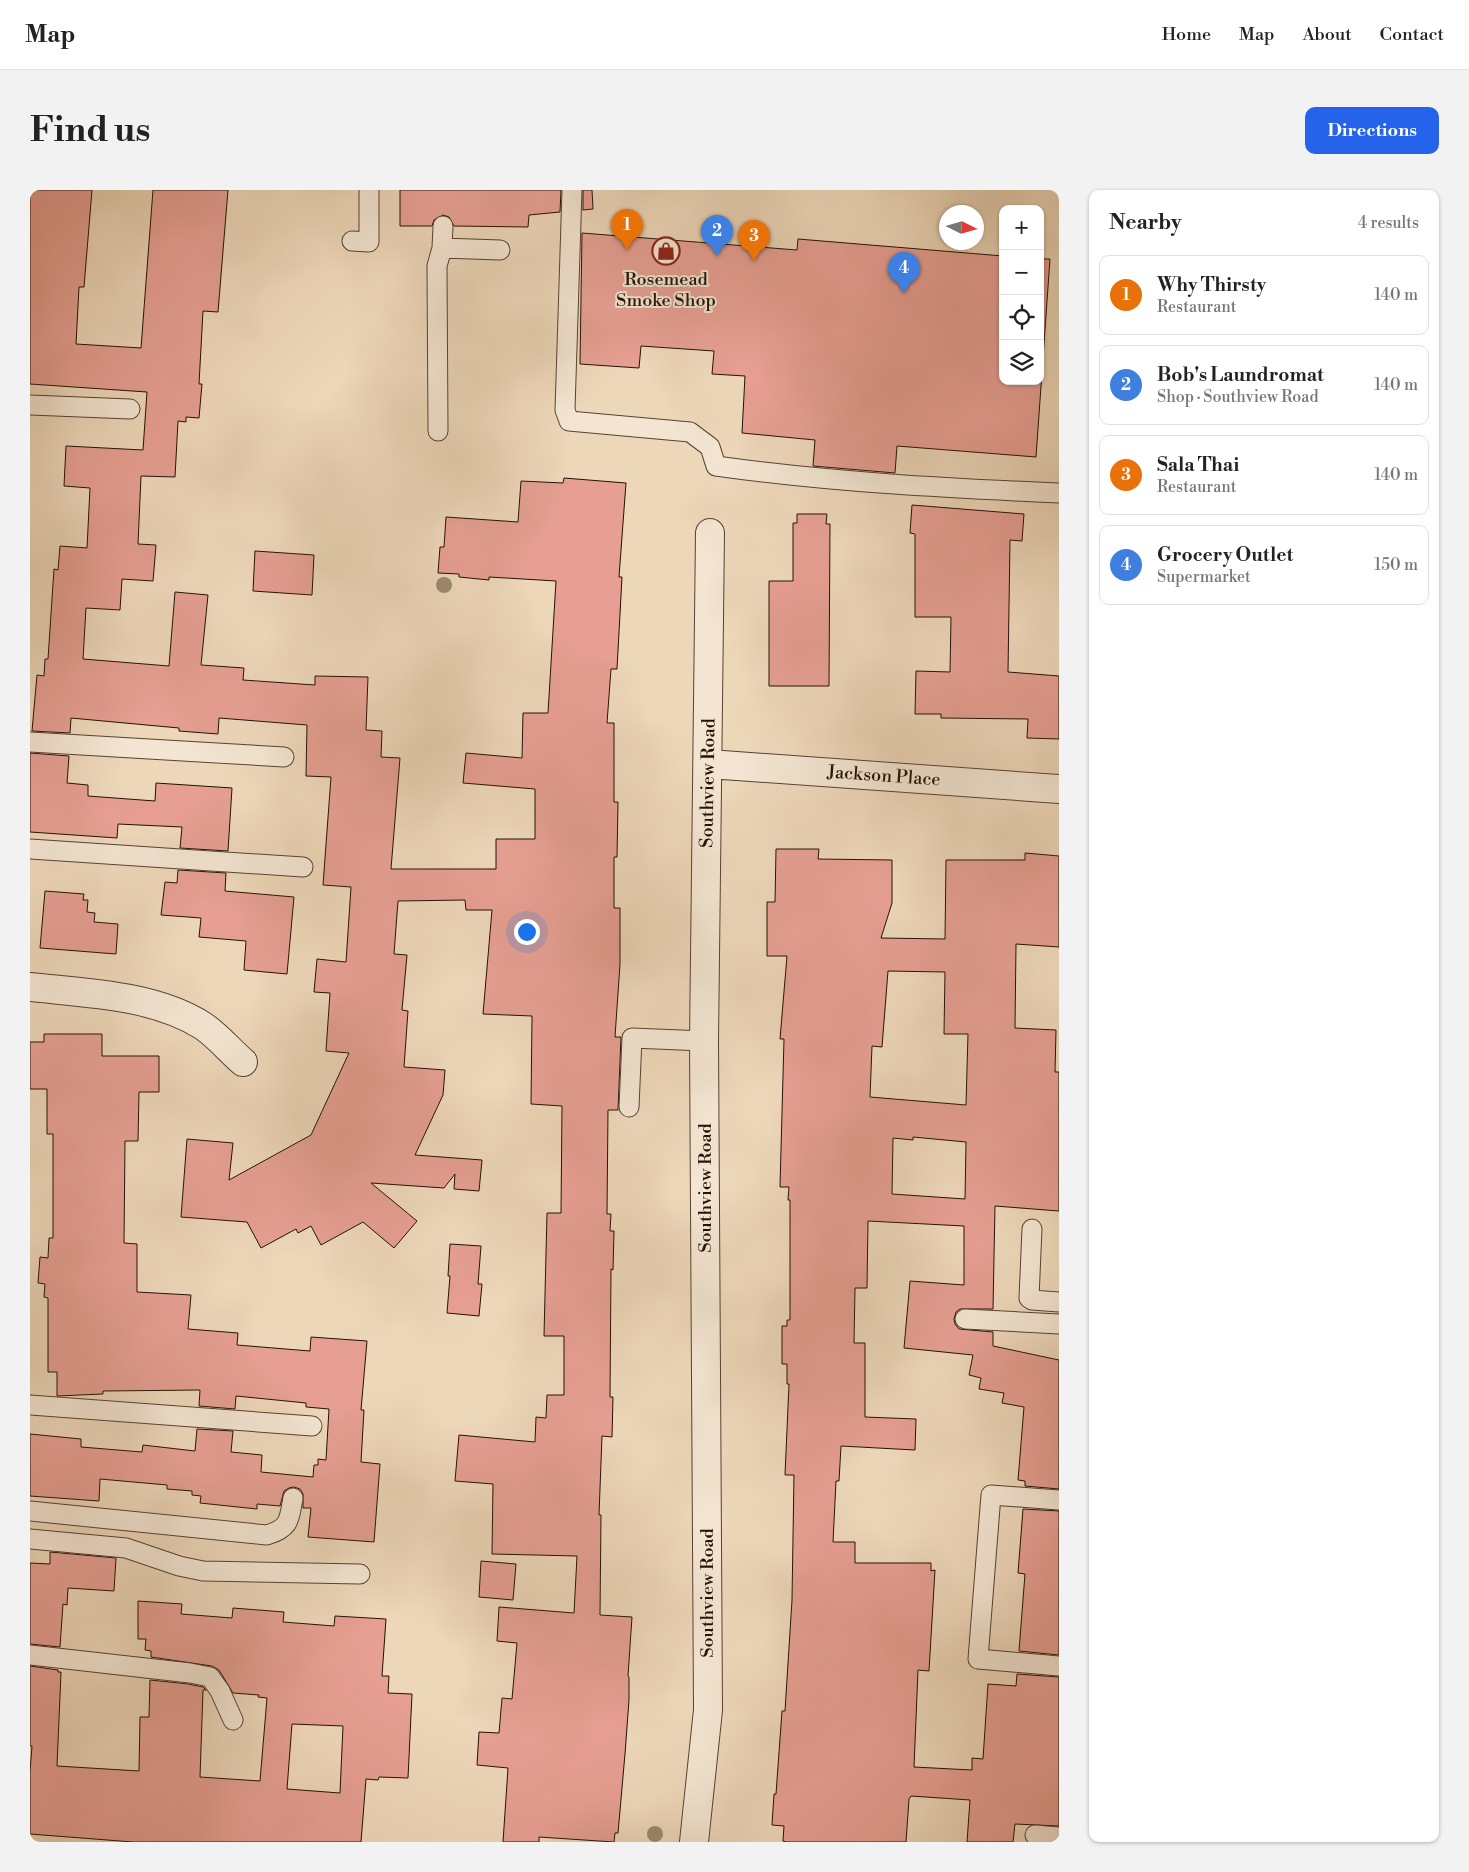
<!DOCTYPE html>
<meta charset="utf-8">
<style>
body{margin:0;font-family:"Libre Bodoni",serif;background:#f2f2f2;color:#222}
.controls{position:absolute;right:15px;top:15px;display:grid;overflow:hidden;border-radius:10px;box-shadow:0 1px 4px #0004}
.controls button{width:45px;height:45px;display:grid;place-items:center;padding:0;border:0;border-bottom:1px solid #e0e0e0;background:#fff;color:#222;font:25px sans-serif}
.compass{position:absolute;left:909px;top:15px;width:45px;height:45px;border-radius:50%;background:#fff;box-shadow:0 1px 4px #0004;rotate:95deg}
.you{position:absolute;left:496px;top:741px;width:18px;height:18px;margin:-12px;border:4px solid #fff;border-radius:50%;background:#1a73e8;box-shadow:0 0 0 8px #1a73e833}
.badge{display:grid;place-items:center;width:32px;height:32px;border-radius:50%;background:#2563eb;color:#fff;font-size:16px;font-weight:700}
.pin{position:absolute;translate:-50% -41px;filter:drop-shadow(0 1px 2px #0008)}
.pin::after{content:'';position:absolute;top:26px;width:18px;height:15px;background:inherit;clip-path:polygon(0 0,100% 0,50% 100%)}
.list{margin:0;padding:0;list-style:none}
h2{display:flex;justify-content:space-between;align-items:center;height:65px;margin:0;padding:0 20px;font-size:21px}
h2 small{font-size:16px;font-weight:400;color:#767676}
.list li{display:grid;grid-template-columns:32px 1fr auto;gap:15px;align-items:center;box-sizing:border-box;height:80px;margin:0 10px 10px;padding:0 10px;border:1px solid #e0e0e0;border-radius:10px}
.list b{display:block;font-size:19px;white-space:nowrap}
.list p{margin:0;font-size:16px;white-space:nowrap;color:#767676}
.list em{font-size:16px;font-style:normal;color:#767676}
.icon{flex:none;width:28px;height:28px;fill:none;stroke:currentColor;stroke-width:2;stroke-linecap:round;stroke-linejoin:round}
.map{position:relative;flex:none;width:1029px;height:1652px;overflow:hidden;border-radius:10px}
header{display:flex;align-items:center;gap:30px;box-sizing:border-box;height:70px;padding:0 25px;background:#fff;border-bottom:1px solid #e0e0e0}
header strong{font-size:24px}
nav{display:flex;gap:28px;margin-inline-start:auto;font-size:18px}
.intro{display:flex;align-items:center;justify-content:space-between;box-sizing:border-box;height:120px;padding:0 30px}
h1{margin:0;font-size:35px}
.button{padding:12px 22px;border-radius:10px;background:#2563eb;color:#fff;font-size:18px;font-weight:700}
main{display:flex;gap:30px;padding:0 30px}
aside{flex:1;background:#fff;border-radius:10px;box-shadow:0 1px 4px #0004}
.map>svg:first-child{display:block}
</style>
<header>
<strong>Map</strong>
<nav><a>Home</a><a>Map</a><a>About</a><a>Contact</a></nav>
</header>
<div class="intro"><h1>Find us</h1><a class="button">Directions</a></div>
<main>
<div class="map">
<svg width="1029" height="1652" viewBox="0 0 1029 1652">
<rect width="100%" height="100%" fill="#edd7b9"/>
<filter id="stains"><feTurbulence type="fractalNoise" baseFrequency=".004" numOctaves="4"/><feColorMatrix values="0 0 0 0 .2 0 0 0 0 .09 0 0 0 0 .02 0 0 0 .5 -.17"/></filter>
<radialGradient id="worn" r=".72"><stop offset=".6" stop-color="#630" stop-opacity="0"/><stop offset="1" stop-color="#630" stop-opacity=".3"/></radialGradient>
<path fill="#e69f92" stroke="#241106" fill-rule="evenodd" d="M 0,0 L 62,0 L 54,97 L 49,97 L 46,154 L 111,158 L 123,0 L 198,0 L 188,122 L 173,121 L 169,194 L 172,194 L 169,228 L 156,227 L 156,232 L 148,231 L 145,287 L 111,286 L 108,354 L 126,355 L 123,391 L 92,389 L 90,420 L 56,418 L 53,469 L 139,476 L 145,402 L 178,405 L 171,475 L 214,478 L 213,490 L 285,495 L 285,486 L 338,487 L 336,540 L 352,541 L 351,567 L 370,568 L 361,679 L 466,679 L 466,649 L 505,649 L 505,599 L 433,593 L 436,563 L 492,568 L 493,523 L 518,523 L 526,391 L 459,387 L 459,390 L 429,387 L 429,384 L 408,383 L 410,357 L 414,357 L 416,327 L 488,332 L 491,291 L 533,293 L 534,288 L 596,293 L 589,387 L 592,387 L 587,479 L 581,479 L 577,533 L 584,533 L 584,612 L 588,612 L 587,667 L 584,667 L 584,718 L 590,718 L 590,774 L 585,847 L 591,847 L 588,920 L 578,920 L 577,1024 L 581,1024 L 580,1041 L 584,1041 L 583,1080 L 581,1079 L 580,1207 L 583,1207 L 582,1247 L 572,1246 L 569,1325 L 571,1325 L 570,1425 L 602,1427 L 598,1486 L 599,1487 L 599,1510 L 595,1564 L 588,1643 L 585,1643 L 584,1652 L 509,1647 L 509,1652 L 473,1652 L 478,1578 L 447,1575 L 449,1542 L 469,1543 L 472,1508 L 482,1509 L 487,1453 L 467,1451 L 469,1417 L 544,1423 L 547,1366 L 462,1364 L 463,1294 L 425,1291 L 429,1245 L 505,1252 L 506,1227 L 516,1228 L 517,1205 L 534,1205 L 534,1146 L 514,1146 L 517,1023 L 531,1023 L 532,916 L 501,914 L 502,826 L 453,824 L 462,720 L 436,720 L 435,710 L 368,711 L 364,764 L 377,765 L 372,820 L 378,821 L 374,877 L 415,880 L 413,905 L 385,965 L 452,970 L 449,1001 L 424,999 L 425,984 L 414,998 L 341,993 L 387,1031 L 364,1058 L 333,1032 L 291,1055 L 281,1036 L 268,1043 L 266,1039 L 231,1058 L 217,1032 L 151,1027 L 157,949 L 203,953 L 199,990 L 281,945 L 319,863 L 296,861 L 300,803 L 284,802 L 287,769 L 316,772 L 321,697 L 293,695 L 301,587 L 276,586 L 277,535 L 189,528 L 188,544 L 149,541 L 149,538 L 41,528 L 40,543 L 2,541 L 7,485 L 14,486 L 15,469 L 18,469 L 24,379 L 28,380 L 30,356 L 57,358 L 60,298 L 34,296 L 36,256 L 113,260 L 117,202 L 0,194 Z
M 370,0 L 531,0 L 530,22 L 499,25 L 498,37 L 424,36 L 419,27 L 413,25 L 404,30 L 402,36 L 370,36 Z
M 553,0 L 562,0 L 563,19 L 553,20 Z
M 552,43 L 767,60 L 768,49 L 973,66 L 973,191 L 1010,191 L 1010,69 L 1020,69 L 1006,267 L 867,256 L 865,283 L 783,276 L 785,250 L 712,243 L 715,186 L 682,184 L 684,161 L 611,156 L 609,178 L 550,174 Z
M 882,315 L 994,324 L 992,351 L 980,350 L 978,482 L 1029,486 L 1029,549 L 997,548 L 998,529 L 911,528 L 911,524 L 885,524 L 886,481 L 920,482 L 921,427 L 885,427 L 885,344 L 880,343 Z
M 767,324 L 797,324 L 796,334 L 800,334 L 799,496 L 739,496 L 739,391 L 763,391 L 763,333 L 767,333 Z
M 225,361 L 284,365 L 282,405 L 223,401 Z
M 0,563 L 39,566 L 37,593 L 58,595 L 58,606 L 125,611 L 126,593 L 202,598 L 198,661 L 150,658 L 152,637 L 88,634 L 87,648 L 0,642 Z
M 746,659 L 789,659 L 788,669 L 862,670 L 862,713 L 851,748 L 915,749 L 916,670 L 995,670 L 995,663 L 1029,666 L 1029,757 L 986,754 L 985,838 L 1026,840 L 1025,882 L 1029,882 L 1029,1021 L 965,1016 L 963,1119 L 930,1119 L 926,1122 L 924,1129 L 925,1134 L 929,1139 L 963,1142 L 963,1156 L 1029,1170 L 1029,1299 L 995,1296 L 995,1291 L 988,1290 L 994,1217 L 972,1213 L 974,1203 L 949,1199 L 951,1188 L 939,1185 L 943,1165 L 874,1158 L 880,1091 L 934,1095 L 934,1036 L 838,1031 L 837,1098 L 825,1098 L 824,1153 L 835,1153 L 835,1227 L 886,1229 L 885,1260 L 811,1256 L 809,1291 L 806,1291 L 803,1352 L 825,1352 L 825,1373 L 901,1373 L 901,1381 L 905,1380 L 899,1481 L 888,1480 L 884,1577 L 942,1580 L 942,1568 L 953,1569 L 958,1494 L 986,1496 L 987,1484 L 1029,1487 L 1029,1636 L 985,1634 L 983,1652 L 937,1652 L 940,1610 L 881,1606 L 879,1609 L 876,1652 L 756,1652 L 753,1651 L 754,1636 L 742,1635 L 744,1604 L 746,1604 L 752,1521 L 755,1521 L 762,1410 L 764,1285 L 755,1285 L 759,1194 L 757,1194 L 757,1174 L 752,1174 L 752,1136 L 757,1136 L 757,1130 L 760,1130 L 760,1010 L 758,1010 L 759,997 L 750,997 L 754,849 L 750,849 L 757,766 L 737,766 L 737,712 L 745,712 ZM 858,781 L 915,782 L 914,844 L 938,844 L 936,915 L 840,907 L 842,856 L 852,857 ZM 883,947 L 936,952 L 935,1009 L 862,1004 L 863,948 L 883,950 Z
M 148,680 L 196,683 L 195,701 L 264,707 L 257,784 L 214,780 L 216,751 L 169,747 L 171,728 L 131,725 L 135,692 L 147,693 Z
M 15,701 L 54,704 L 53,710 L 58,710 L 57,722 L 65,723 L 64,732 L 88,734 L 86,764 L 10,758 Z
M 14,844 L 72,844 L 72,866 L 129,866 L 129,902 L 109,902 L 108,951 L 95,951 L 94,1053 L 107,1054 L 107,1102 L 161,1105 L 158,1139 L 208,1143 L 207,1155 L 280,1161 L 281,1147 L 337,1151 L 331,1220 L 334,1220 L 331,1272 L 350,1274 L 344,1352 L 278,1347 L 281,1318 L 273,1318 L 273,1304 L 270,1299 L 264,1297 L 259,1298 L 254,1301 L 250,1316 L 227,1314 L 227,1319 L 170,1313 L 171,1306 L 162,1305 L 162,1301 L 137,1299 L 137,1295 L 70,1289 L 69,1311 L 0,1306 L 0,1244 L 51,1249 L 51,1257 L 112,1262 L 113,1255 L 165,1261 L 167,1239 L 203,1241 L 201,1262 L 232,1265 L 231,1282 L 283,1287 L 284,1275 L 288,1275 L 288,1269 L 296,1270 L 299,1219 L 276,1217 L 276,1213 L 206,1206 L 205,1219 L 169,1216 L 170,1200 L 73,1201 L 73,1204 L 27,1206 L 27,1182 L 18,1182 L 18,1108 L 14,1107 L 15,1094 L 8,1093 L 10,1067 L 18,1068 L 19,1048 L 23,1048 L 23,944 L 17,944 L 17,899 L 0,899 L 0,852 L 14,852 Z
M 420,1054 L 451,1056 L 448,1094 L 452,1094 L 449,1126 L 417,1123 L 420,1086 L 418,1086 Z
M 993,1319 L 1029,1321 L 1029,1465 L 989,1461 L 995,1384 L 988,1383 Z
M 20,1362 L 86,1368 L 84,1401 L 38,1398 L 37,1415 L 33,1414 L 30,1457 L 0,1454 L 0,1373 L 20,1374 Z
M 451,1371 L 486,1374 L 483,1410 L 449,1407 Z
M 108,1411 L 152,1414 L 151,1424 L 202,1428 L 203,1418 L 254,1422 L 253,1432 L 304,1436 L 305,1426 L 356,1429 L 352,1486 L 359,1486 L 358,1503 L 382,1504 L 378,1588 L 349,1587 L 348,1590 L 336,1589 L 331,1652 L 103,1652 L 0,1644 L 0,1582 L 2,1556 L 0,1556 L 0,1476 L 28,1480 L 28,1482 L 31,1482 L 27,1576 L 109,1581 L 110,1527 L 119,1527 L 120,1490 L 158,1494 L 173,1497 L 176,1500 L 173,1500 L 170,1587 L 230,1591 L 237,1508 L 228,1507 L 229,1505 L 203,1503 L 189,1480 L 182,1476 L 121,1467 L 121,1461 L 115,1460 L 116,1449 L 108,1449 ZM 262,1534 L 313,1536 L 310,1603 L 257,1599 Z"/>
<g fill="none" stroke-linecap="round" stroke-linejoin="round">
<g stroke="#564233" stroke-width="21">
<path id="service" d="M 542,0 L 535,220 L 539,231 L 660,242 L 680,257 L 686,276 C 800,292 914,298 1029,303
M 322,51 L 339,52 L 339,0
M 412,58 L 470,60
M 0,215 L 100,219
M 408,241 L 407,76 L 412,58 L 413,36
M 0,552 L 254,567
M 0,659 L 273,677
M 599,917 L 602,848 L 674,851
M 1002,1039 L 999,1108 L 1002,1110 L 1029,1112
M 935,1129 L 1029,1134
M 0,1215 L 282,1236
M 1029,1310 L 961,1305 L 948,1469 L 1029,1476
M 0,1321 L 237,1345 C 260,1338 259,1330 263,1308
M 0,1349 L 96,1358 L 149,1376 L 173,1381 L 330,1384
M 0,1465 L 160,1483 L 180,1487 L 190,1501 L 203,1530
M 1005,1645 L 1029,1647"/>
</g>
<g stroke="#564233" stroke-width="30">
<path id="minor" d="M 679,574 L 1029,599
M 0,797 C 56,803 125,805 173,836 C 188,846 200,861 213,872
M 664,1652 L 678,1520 L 674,851 L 680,343"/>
</g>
<use href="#service" stroke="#f3e5d2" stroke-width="19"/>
<use href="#minor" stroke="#f3e5d2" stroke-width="28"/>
</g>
<g fill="#9c8b70">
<circle cx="414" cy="395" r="8"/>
<circle cx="625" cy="1644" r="8"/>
</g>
<defs>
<g id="shop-ring" transform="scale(1.4375)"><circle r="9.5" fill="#f3e5d2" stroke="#8f2418" stroke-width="1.5"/><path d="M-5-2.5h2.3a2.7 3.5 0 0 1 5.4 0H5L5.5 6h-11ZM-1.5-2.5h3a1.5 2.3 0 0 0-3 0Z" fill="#8f2418"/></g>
</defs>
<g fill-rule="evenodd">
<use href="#shop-ring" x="636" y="61"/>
</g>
<g text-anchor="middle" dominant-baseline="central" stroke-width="4" stroke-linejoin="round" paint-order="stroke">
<g font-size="18" fill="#241106" stroke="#f3e5d2">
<text x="636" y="89">Rosemead<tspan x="636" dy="21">Smoke Shop</tspan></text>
</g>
<g font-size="18" fill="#241106" stroke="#f3e5d2">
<text transform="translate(854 586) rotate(4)">Jackson Place</text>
<text transform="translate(678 593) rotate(-89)">Southview Road</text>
<text transform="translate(675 998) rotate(-90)">Southview Road</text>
<text transform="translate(677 1403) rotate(-90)">Southview Road</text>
</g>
</g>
<rect width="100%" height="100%" filter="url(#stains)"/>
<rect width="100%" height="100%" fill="url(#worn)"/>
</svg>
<div class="controls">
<button>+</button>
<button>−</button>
<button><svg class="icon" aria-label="locate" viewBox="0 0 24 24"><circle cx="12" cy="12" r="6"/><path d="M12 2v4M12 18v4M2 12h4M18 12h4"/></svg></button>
<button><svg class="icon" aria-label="layers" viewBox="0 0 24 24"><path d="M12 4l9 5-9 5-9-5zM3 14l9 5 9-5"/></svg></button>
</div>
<svg class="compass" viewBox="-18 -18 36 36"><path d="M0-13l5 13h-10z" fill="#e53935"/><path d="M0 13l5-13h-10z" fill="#767676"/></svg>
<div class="you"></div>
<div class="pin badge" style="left:597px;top:60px;background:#e8710a">1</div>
<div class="pin badge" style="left:687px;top:66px;background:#3f7fe0">2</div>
<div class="pin badge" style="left:724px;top:71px;background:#e8710a">3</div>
<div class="pin badge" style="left:874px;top:103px;background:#3f7fe0">4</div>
</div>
<aside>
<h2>Nearby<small>4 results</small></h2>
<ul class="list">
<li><span class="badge" style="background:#e8710a">1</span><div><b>Why Thirsty</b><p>Restaurant</p></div><em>140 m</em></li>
<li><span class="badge" style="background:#3f7fe0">2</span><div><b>Bob's Laundromat</b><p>Shop · Southview Road</p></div><em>140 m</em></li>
<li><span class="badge" style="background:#e8710a">3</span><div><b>Sala Thai</b><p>Restaurant</p></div><em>140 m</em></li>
<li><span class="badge" style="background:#3f7fe0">4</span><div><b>Grocery Outlet</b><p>Supermarket</p></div><em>150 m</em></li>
</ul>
</aside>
</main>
